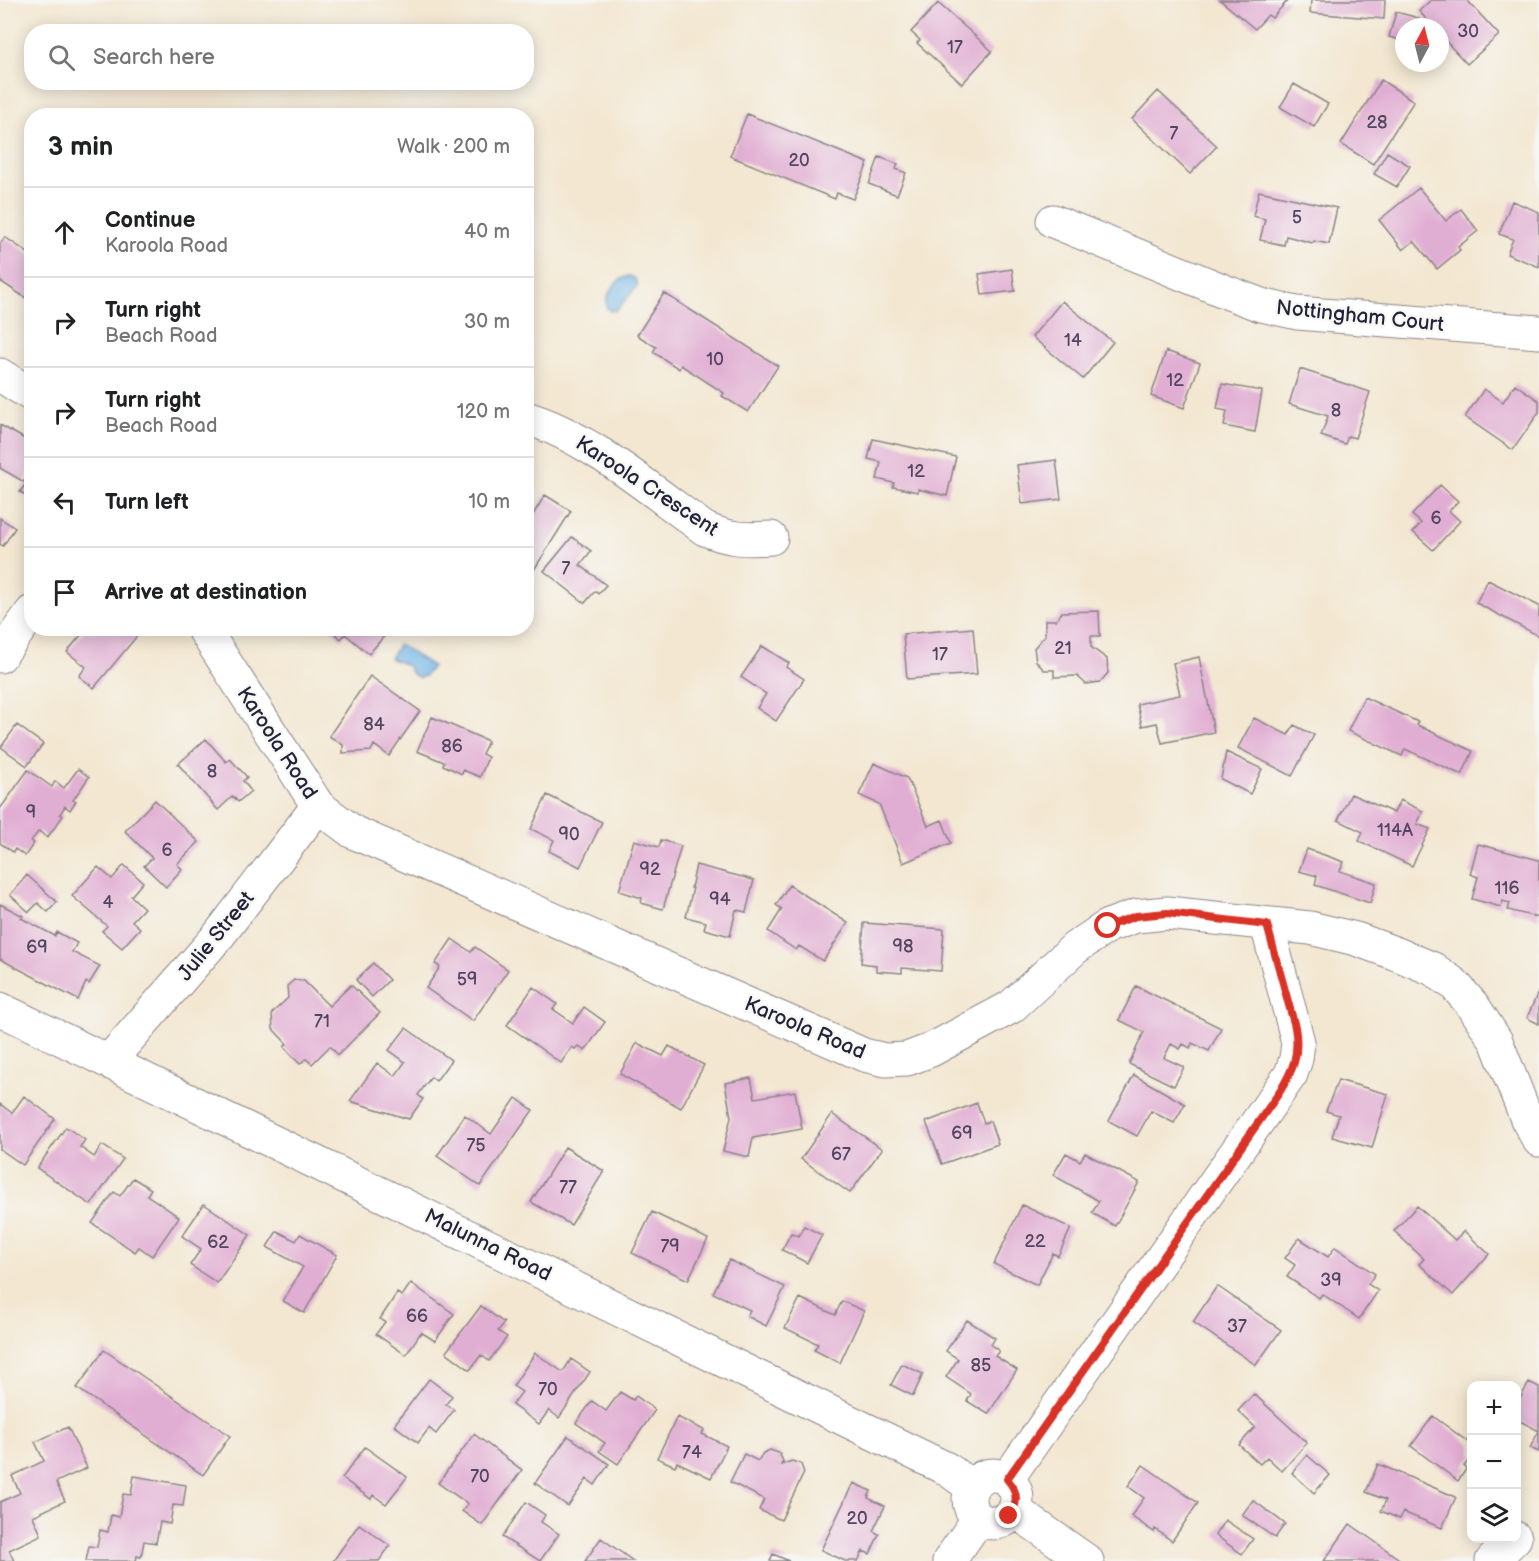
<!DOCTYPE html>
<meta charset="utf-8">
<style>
body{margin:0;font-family:"Balsamiq Sans",sans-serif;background:#f6f6f6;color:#202124}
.controls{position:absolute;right:18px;bottom:18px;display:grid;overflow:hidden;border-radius:12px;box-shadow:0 3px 15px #0003}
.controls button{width:54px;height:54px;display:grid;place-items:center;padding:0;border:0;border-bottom:2px solid #e0e0e0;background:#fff;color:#202124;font:30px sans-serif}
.compass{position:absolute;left:1395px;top:18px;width:54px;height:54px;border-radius:50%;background:#fff;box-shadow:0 3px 15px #0003;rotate:7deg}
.stop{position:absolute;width:18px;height:18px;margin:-14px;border:4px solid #d93025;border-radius:50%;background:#fff}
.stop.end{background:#d93025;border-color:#fff;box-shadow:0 2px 6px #0008}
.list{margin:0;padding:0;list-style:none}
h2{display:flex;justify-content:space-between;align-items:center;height:78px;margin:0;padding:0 24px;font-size:26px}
h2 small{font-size:20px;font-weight:400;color:#757577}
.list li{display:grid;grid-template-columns:39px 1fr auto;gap:18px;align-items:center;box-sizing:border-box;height:90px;padding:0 24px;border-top:2px solid #e0e0e0}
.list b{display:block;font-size:22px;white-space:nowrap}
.list p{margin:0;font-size:20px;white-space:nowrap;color:#757577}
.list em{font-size:20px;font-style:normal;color:#757577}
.icon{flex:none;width:33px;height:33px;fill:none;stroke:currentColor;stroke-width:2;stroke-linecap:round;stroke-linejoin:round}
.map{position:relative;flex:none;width:1539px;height:1561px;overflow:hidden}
.search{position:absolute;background:#fff;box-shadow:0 3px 15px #0003;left:24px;top:24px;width:510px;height:66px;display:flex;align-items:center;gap:15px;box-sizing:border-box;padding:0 21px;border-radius:24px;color:#757577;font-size:22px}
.panel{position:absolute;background:#fff;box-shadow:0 3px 15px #0003;left:24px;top:108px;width:510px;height:528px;border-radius:24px}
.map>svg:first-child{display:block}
</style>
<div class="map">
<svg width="1539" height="1561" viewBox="0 0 1539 1561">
<rect width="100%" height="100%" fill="#f6f6f2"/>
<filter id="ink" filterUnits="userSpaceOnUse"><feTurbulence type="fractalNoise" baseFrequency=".0167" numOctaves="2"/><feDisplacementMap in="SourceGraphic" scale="12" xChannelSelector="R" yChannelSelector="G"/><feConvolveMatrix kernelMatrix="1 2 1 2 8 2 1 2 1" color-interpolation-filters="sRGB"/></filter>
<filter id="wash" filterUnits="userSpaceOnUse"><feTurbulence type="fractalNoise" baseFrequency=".008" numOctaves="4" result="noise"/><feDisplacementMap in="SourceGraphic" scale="24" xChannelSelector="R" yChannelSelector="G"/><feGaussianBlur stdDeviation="1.35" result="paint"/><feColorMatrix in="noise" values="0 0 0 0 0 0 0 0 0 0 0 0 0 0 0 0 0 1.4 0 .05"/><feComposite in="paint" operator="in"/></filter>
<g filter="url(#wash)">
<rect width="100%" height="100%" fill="#f3e7d1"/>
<path fill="#72b5e7" stroke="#4a6c91" stroke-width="1.5" d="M 629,276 L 634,278 L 638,285 L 617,310 L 610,311 L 607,308 C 604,295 616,279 629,276 Z
M 399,644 L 432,666 L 425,676 L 419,678 L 411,673 C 408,662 398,663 390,658 Z"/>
<g id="blocks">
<path fill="#e1aed3" d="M 1220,0 L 1288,0 L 1272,18 L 1268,15 L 1255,29 Z
M 1311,0 L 1385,0 L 1384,19 L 1310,13 Z
M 1431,0 L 1467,0 L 1499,35 L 1467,64 L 1440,35 L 1440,27 L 1433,27 L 1419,11 Z
M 938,3 L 992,51 L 962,84 L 917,43 L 920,40 L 911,32 Z
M 1396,12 L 1419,18 L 1417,27 L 1404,27 L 1404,41 L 1389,37 Z
M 1381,80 L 1414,101 L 1373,164 L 1341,144 Z
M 1294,84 L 1328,104 L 1314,127 L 1280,107 Z
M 1158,91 L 1217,146 L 1190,174 L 1132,119 Z
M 747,114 L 868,163 L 853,199 L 837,193 L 835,199 L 730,156 Z
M 1387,152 L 1410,166 L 1397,187 L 1374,174 Z
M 879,157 L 898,164 L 896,169 L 906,173 L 897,195 L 869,184 Z
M 1419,188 L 1446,221 L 1461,209 L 1478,231 L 1458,247 L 1460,250 L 1437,269 L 1414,241 L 1403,250 L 1379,220 Z
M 1259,191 L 1337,208 L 1329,244 L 1314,241 L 1313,243 L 1286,236 L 1284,245 L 1260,240 L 1265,219 L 1253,216 Z
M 1512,201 L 1539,212 L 1539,267 L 1507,254 L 1513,239 L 1499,234 Z
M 5,237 L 32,256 L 32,302 L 0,281 L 0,244 Z
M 1012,269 L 1015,291 L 982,295 L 979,274 Z
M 664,293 L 778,366 L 748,412 L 722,396 L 724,393 L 681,365 L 679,369 L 653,352 L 656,347 L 637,335 Z
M 1062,301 L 1113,342 L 1083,379 L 1032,337 Z
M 1166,351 L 1200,363 L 1184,408 L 1151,396 Z
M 1300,369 L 1370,392 L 1355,438 L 1348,436 L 1345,444 L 1321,436 L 1328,416 L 1289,404 Z
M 1222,384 L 1262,391 L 1255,432 L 1224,426 L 1227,411 L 1217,409 Z
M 1515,384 L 1539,401 L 1539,412 L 1513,450 L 1465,417 L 1484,389 L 1503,402 Z
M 0,425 L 32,443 L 32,468 L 24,482 L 0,468 Z
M 873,439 L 956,457 L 947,496 L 918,489 L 918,492 L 893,487 L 894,483 L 877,479 L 881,462 L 868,459 Z
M 1056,460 L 1061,499 L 1022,504 L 1017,465 Z
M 32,475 L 32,499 L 20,492 Z
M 1440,485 L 1458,501 L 1449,511 L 1460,521 L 1433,550 L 1413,532 L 1421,523 L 1412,515 Z
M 545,495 L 571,511 L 530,576 L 526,574 L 526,522 L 528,523 Z
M 0,518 L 15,528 L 3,546 L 0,544 Z
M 572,537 L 591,551 L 580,565 L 606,585 L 598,594 L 595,591 L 585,603 L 544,571 Z
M 1488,580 L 1539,606 L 1539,636 L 1476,603 Z
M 1099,611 L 1100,636 L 1091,636 L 1091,647 L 1107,659 L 1108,673 L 1100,682 L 1086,684 L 1077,676 L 1054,677 L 1054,670 L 1044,670 L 1036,661 L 1034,648 L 1045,635 L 1045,620 L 1056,620 L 1062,612 Z
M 95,628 L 142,630 L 94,688 L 79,676 L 86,667 L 67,652 L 86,629 L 92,633 Z
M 329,628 L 391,628 L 369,654 L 345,634 L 341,639 Z
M 973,628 L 977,674 L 907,679 L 903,634 Z
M 762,646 L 789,663 L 786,667 L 804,679 L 776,721 L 757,708 L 766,694 L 741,677 Z
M 1199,657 L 1214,732 L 1162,743 L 1157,723 L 1142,726 L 1137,704 L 1180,695 L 1173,663 Z
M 370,676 L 420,711 L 389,756 L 374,745 L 371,751 L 343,753 L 343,745 L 329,736 Z
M 1364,697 L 1418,722 L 1417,725 L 1473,751 L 1462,775 L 1405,749 L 1402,756 L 1348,731 Z
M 432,717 L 488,741 L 482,754 L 488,757 L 480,777 L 463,770 L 462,774 L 443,765 L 444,762 L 417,751 Z
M 1254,718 L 1288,735 L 1294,725 L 1314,735 L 1292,776 L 1238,748 Z
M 17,725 L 43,744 L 27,766 L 1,747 Z
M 206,739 L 226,762 L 230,759 L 247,777 L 243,781 L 251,791 L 238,802 L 233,796 L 218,810 L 178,764 Z
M 1226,752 L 1262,769 L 1250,794 L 1221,779 Z
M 874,763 L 907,778 L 928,826 L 942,820 L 951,843 L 903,863 L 879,804 L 859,795 Z
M 78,769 L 89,777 L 73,800 L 76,801 L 70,810 L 65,806 L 60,814 L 63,816 L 47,838 L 39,831 L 31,841 L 34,843 L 25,856 L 15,849 L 13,852 L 0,843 L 0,809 L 28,770 L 52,787 L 55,781 L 64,788 Z
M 1351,794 L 1394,813 L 1400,800 L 1423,811 L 1417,824 L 1430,829 L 1412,866 L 1359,841 L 1363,832 L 1338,820 Z
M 547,795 L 602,822 L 580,867 L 549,851 L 554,840 L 531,829 Z
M 155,800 L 199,842 L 177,864 L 182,869 L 166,887 L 144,866 L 152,858 L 125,831 Z
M 634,840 L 659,847 L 661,840 L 681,846 L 663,909 L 641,903 L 642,898 L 619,891 Z
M 1478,844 L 1539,860 L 1539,918 L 1508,910 L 1510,903 L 1502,901 L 1501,907 L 1472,899 L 1478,877 L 1470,874 Z
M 1307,849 L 1344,862 L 1340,871 L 1376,883 L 1370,903 L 1315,885 L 1317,876 L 1299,871 Z
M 124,865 L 143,882 L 131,896 L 144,908 L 132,921 L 140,928 L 122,948 L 102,931 L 107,926 L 72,896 L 98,867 L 112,879 Z
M 696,865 L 754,880 L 746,912 L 736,910 L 730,936 L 704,929 L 706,922 L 686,917 L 693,888 L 691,888 Z
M 27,875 L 57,902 L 48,912 L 38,903 L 29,912 L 10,895 Z
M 789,885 L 848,923 L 823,961 L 799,946 L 796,950 L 768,931 L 782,909 L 776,905 Z
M 0,904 L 23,916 L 21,918 L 55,936 L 57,932 L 77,943 L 72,952 L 100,966 L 89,984 L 86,982 L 78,1000 L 0,959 Z
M 864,923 L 944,929 L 941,971 L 902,968 L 902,973 L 876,971 L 876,965 L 861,963 Z
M 452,939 L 471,952 L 475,947 L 508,970 L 473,1021 L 426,988 L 440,967 L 435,964 Z
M 373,963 L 389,980 L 372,997 L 356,980 Z
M 294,980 L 304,981 L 329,1006 L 351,985 L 380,1013 L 338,1055 L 330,1046 L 312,1064 L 306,1059 L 300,1064 L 284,1047 L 287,1044 L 273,1029 L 272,1013 L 288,998 L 287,986 Z
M 1136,986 L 1221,1028 L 1209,1051 L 1192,1043 L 1190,1048 L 1183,1044 L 1180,1049 L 1171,1044 L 1164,1058 L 1184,1067 L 1174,1086 L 1129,1064 L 1144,1032 L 1119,1020 Z
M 533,987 L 557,1004 L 553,1009 L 573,1023 L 584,1007 L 605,1022 L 585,1051 L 578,1046 L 575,1049 L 572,1047 L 561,1063 L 507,1025 Z
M 1539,990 L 1539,1024 L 1527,1018 Z
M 406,1028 L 451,1060 L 436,1081 L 431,1077 L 418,1095 L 423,1099 L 409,1119 L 350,1101 L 377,1063 L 395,1076 L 405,1062 L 389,1050 Z
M 637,1043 L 663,1056 L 669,1046 L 704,1065 L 681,1108 L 620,1074 Z
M 1134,1075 L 1185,1104 L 1174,1123 L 1151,1111 L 1137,1136 L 1109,1121 Z
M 751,1078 L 755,1098 L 795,1091 L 802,1129 L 753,1138 L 749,1157 L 723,1151 L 731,1117 L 725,1083 Z
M 1338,1080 L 1388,1094 L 1372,1148 L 1332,1137 L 1339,1115 L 1326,1111 Z
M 24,1096 L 55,1119 L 23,1165 L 0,1149 L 0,1104 L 12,1113 Z
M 516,1098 L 533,1110 L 480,1186 L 437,1156 L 465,1115 L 491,1134 Z
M 977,1103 L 984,1123 L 990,1121 L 998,1144 L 942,1164 L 926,1122 Z
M 832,1114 L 882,1149 L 850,1193 L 801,1159 Z
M 66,1127 L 85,1140 L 80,1147 L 94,1157 L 102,1145 L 123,1159 L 91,1205 L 37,1168 Z
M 565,1147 L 604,1171 L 571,1225 L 531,1202 Z
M 1066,1153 L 1080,1161 L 1085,1153 L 1139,1182 L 1115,1226 L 1092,1213 L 1099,1201 L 1053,1175 Z
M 133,1178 L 151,1189 L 147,1195 L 179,1217 L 152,1256 L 139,1247 L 135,1252 L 92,1223 L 114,1192 L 120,1196 Z
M 204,1204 L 250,1235 L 217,1283 L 190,1265 L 201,1249 L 182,1236 Z
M 1022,1205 L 1071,1228 L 1058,1256 L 1053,1253 L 1037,1285 L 994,1264 Z
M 1417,1206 L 1455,1240 L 1464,1231 L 1489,1254 L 1453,1295 L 1419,1264 L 1424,1259 L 1394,1231 Z
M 652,1212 L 708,1239 L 688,1280 L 632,1253 Z
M 804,1226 L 822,1235 L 807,1263 L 782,1250 L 791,1233 L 799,1236 Z
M 277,1231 L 296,1241 L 300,1234 L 337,1255 L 304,1313 L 283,1301 L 303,1267 L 267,1247 Z
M 1299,1238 L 1328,1257 L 1335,1247 L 1375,1274 L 1368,1284 L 1378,1291 L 1359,1319 L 1322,1294 L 1319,1298 L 1287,1277 L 1295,1265 L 1285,1258 Z
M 729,1260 L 785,1287 L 766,1326 L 747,1316 L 750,1310 L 713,1293 Z
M 411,1283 L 454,1314 L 435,1341 L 421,1332 L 406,1355 L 376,1334 L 385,1322 L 380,1319 L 397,1293 L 402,1296 Z
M 1217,1286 L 1281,1330 L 1256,1365 L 1193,1322 Z
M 800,1298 L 835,1315 L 842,1301 L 864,1311 L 840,1363 L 814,1350 L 818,1344 L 785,1328 Z
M 481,1306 L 504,1323 L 498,1331 L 507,1337 L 489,1361 L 481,1355 L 470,1370 L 446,1352 Z
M 967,1320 L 995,1338 L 991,1345 L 999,1351 L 995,1356 L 1017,1370 L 988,1414 L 967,1401 L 971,1394 L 946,1377 L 958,1359 L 946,1351 Z
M 104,1350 L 230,1436 L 203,1475 L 77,1388 Z
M 535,1353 L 563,1372 L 571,1359 L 590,1372 L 559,1418 L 549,1410 L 539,1424 L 512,1405 L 522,1392 L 513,1386 Z
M 902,1364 L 923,1374 L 913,1396 L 891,1385 Z
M 429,1379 L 452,1396 L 446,1404 L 454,1410 L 436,1434 L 429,1428 L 418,1443 L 394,1425 Z
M 1529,1382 L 1539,1387 L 1539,1431 L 1516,1419 L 1516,1407 Z
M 620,1392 L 633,1400 L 636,1396 L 655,1410 L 618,1464 L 599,1451 L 605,1443 L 576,1423 L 592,1401 L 606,1411 Z
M 1254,1394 L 1307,1443 L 1282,1471 L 1267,1457 L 1260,1464 L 1239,1445 L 1255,1427 L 1238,1411 Z
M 1433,1416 L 1472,1445 L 1472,1457 L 1464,1466 L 1467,1468 L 1458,1481 L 1411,1446 Z
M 677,1417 L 704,1430 L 702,1434 L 727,1446 L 711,1478 L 677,1462 L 675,1466 L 657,1458 Z
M 68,1427 L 87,1468 L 56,1482 L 65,1501 L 33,1516 L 41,1535 L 9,1550 L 14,1561 L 0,1561 L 0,1502 L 20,1493 L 12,1476 L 44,1461 L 35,1442 Z
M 1539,1431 L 1539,1452 L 1530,1448 Z
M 474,1434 L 522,1470 L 482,1525 L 462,1511 L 468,1504 L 438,1483 Z
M 568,1436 L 609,1464 L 595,1485 L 587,1479 L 568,1506 L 535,1483 Z
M 365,1447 L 407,1477 L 386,1504 L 373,1495 L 371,1499 L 342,1478 Z
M 770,1450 L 779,1453 L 783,1461 L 781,1465 L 792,1461 L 801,1464 L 804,1473 L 781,1520 L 759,1510 L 764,1499 L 730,1482 L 744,1454 L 758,1461 L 763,1453 Z
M 1307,1455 L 1330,1475 L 1314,1493 L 1292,1473 Z
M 1378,1464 L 1456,1497 L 1442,1528 L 1403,1512 L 1400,1519 L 1381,1511 L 1386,1500 L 1366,1492 Z
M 1143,1465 L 1198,1503 L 1172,1541 L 1155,1529 L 1154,1532 L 1131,1516 L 1144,1498 L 1128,1486 Z
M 134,1476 L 186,1485 L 183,1506 L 173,1505 L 170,1524 L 160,1522 L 156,1543 L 144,1541 L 141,1557 L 137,1556 L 136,1561 L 86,1561 L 89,1546 L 97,1547 L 100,1530 L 108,1532 L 111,1515 L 119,1517 L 123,1494 L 131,1495 Z
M 853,1483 L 871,1491 L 868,1498 L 885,1506 L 873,1531 L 879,1534 L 870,1554 L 863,1551 L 858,1561 L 845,1561 L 821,1550 Z
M 1253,1500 L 1285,1524 L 1275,1538 L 1242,1515 Z
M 526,1502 L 545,1515 L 541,1522 L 559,1534 L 540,1561 L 502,1537 Z
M 1225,1520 L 1253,1539 L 1242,1554 L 1215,1535 Z
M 359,1524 L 390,1546 L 379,1561 L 333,1561 Z
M 1350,1524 L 1402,1561 L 1324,1561 Z
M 601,1538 L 633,1561 L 585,1561 Z
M 773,1554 L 789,1561 L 770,1561 Z"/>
</g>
</g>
<g filter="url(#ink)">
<use href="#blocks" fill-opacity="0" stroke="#8a8486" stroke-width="1.5"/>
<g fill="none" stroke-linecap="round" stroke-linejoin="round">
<g stroke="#8a8486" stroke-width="35">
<path id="minor" d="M 1053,221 L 1229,293 L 1261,305 L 1297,313 L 1539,332
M 0,375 L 32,395
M 526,418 C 588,436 653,492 705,529 C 729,539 745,540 771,538
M 203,628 L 318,806 L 353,832 L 864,1055 L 885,1060 L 907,1059 L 931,1050 L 1011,1007 L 1075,948 L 1108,926 L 1136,916 L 1167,913 L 1310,928 L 1356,939 L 1397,954 L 1433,969 L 1454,984 L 1474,1007 L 1496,1041 L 1527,1119 L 1539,1140
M 0,656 L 32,612
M 0,1009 L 947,1469 L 972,1487
M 109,1061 L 219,935 L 318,806
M969 1499a24 24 0 1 1 48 0a24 24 0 1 1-48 0Z
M 1007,1479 L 1291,1074 L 1296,1059 L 1298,1042 L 1267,925
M 1014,1510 L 1087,1561
M 949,1561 L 979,1518
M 1492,1561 L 1515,1538"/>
</g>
<use href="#minor" stroke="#fff" stroke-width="33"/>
</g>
</g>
<g fill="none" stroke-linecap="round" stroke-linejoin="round" filter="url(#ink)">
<path stroke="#d93025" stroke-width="8" d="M 1009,1516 C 1019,1503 1018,1491 1007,1479 L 1279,1093 C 1293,1070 1300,1055 1295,1027 L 1267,925 L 1167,913 L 1136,916 L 1108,926"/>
</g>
<g text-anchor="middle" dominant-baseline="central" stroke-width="4.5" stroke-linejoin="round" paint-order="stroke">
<g font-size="18" fill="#524561">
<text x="1468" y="31">30</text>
<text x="955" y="47">17</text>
<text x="1377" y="122">28</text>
<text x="1174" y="133">7</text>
<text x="799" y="160">20</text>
<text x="1297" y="217">5</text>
<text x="1073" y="340">14</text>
<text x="715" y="359">10</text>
<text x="1175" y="380">12</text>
<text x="1336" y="410">8</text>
<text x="916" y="471">12</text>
<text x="1436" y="518">6</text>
<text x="566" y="568">7</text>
<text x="1063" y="648">21</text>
<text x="940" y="654">17</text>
<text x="374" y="724">84</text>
<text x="452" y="746">86</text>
<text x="212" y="771">8</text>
<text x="31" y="812">9</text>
<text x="1395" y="830">114A</text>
<text x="569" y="834">90</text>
<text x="167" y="850">6</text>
<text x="650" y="869">92</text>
<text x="1507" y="888">116</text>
<text x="720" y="899">94</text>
<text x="108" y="902">4</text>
<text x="903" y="946">98</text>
<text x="37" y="947">69</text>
<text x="467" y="979">59</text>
<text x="322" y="1021">71</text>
<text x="962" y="1133">69</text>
<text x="476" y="1145">75</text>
<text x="841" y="1154">67</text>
<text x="568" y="1187">77</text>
<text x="1035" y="1241">22</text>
<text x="218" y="1242">62</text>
<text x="670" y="1246">79</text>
<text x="1331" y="1280">39</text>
<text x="417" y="1316">66</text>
<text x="1237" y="1326">37</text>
<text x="981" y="1365">85</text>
<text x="548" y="1389">70</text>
<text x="692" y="1452">74</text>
<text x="480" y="1476">70</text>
<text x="857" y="1518">20</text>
</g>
<g font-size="21" fill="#22223b" stroke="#f6f6f2">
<text transform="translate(1360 316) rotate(6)">Nottingham Court</text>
<text transform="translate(647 486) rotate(33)">Karoola Crescent</text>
<text transform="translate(277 743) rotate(57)">Karoola Road</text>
<text transform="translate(216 936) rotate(-51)">Julie Street</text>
<text transform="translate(805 1028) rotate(23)">Karoola Road</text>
<text transform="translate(488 1245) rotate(26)">Malunna Road</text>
</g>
</g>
</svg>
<div class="controls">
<button>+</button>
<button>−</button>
<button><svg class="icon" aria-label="layers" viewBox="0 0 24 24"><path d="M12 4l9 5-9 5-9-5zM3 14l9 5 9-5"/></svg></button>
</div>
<svg class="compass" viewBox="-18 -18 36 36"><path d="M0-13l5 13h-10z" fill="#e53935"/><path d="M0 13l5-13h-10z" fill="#757577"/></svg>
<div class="stop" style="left:1108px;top:926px"></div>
<div class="stop end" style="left:1009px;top:1516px"></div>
<div class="search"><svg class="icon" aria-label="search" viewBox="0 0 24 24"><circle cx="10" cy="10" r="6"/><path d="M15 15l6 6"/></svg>Search here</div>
<section class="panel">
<h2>3 min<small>Walk · 200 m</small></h2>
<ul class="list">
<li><svg class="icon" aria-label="ahead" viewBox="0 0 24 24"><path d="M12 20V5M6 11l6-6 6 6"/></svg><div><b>Continue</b><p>Karoola Road</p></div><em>40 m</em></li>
<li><svg class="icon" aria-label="right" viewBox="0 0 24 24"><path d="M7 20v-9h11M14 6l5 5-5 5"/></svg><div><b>Turn right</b><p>Beach Road</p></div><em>30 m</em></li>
<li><svg class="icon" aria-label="right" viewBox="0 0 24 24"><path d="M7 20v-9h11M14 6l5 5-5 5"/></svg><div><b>Turn right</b><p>Beach Road</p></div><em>120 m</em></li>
<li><svg class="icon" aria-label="left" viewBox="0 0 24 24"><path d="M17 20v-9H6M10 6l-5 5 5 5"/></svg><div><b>Turn left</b></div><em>10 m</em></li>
<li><svg class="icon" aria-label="arrive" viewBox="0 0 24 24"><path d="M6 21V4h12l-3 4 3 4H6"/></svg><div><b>Arrive at destination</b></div></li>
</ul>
</section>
</div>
